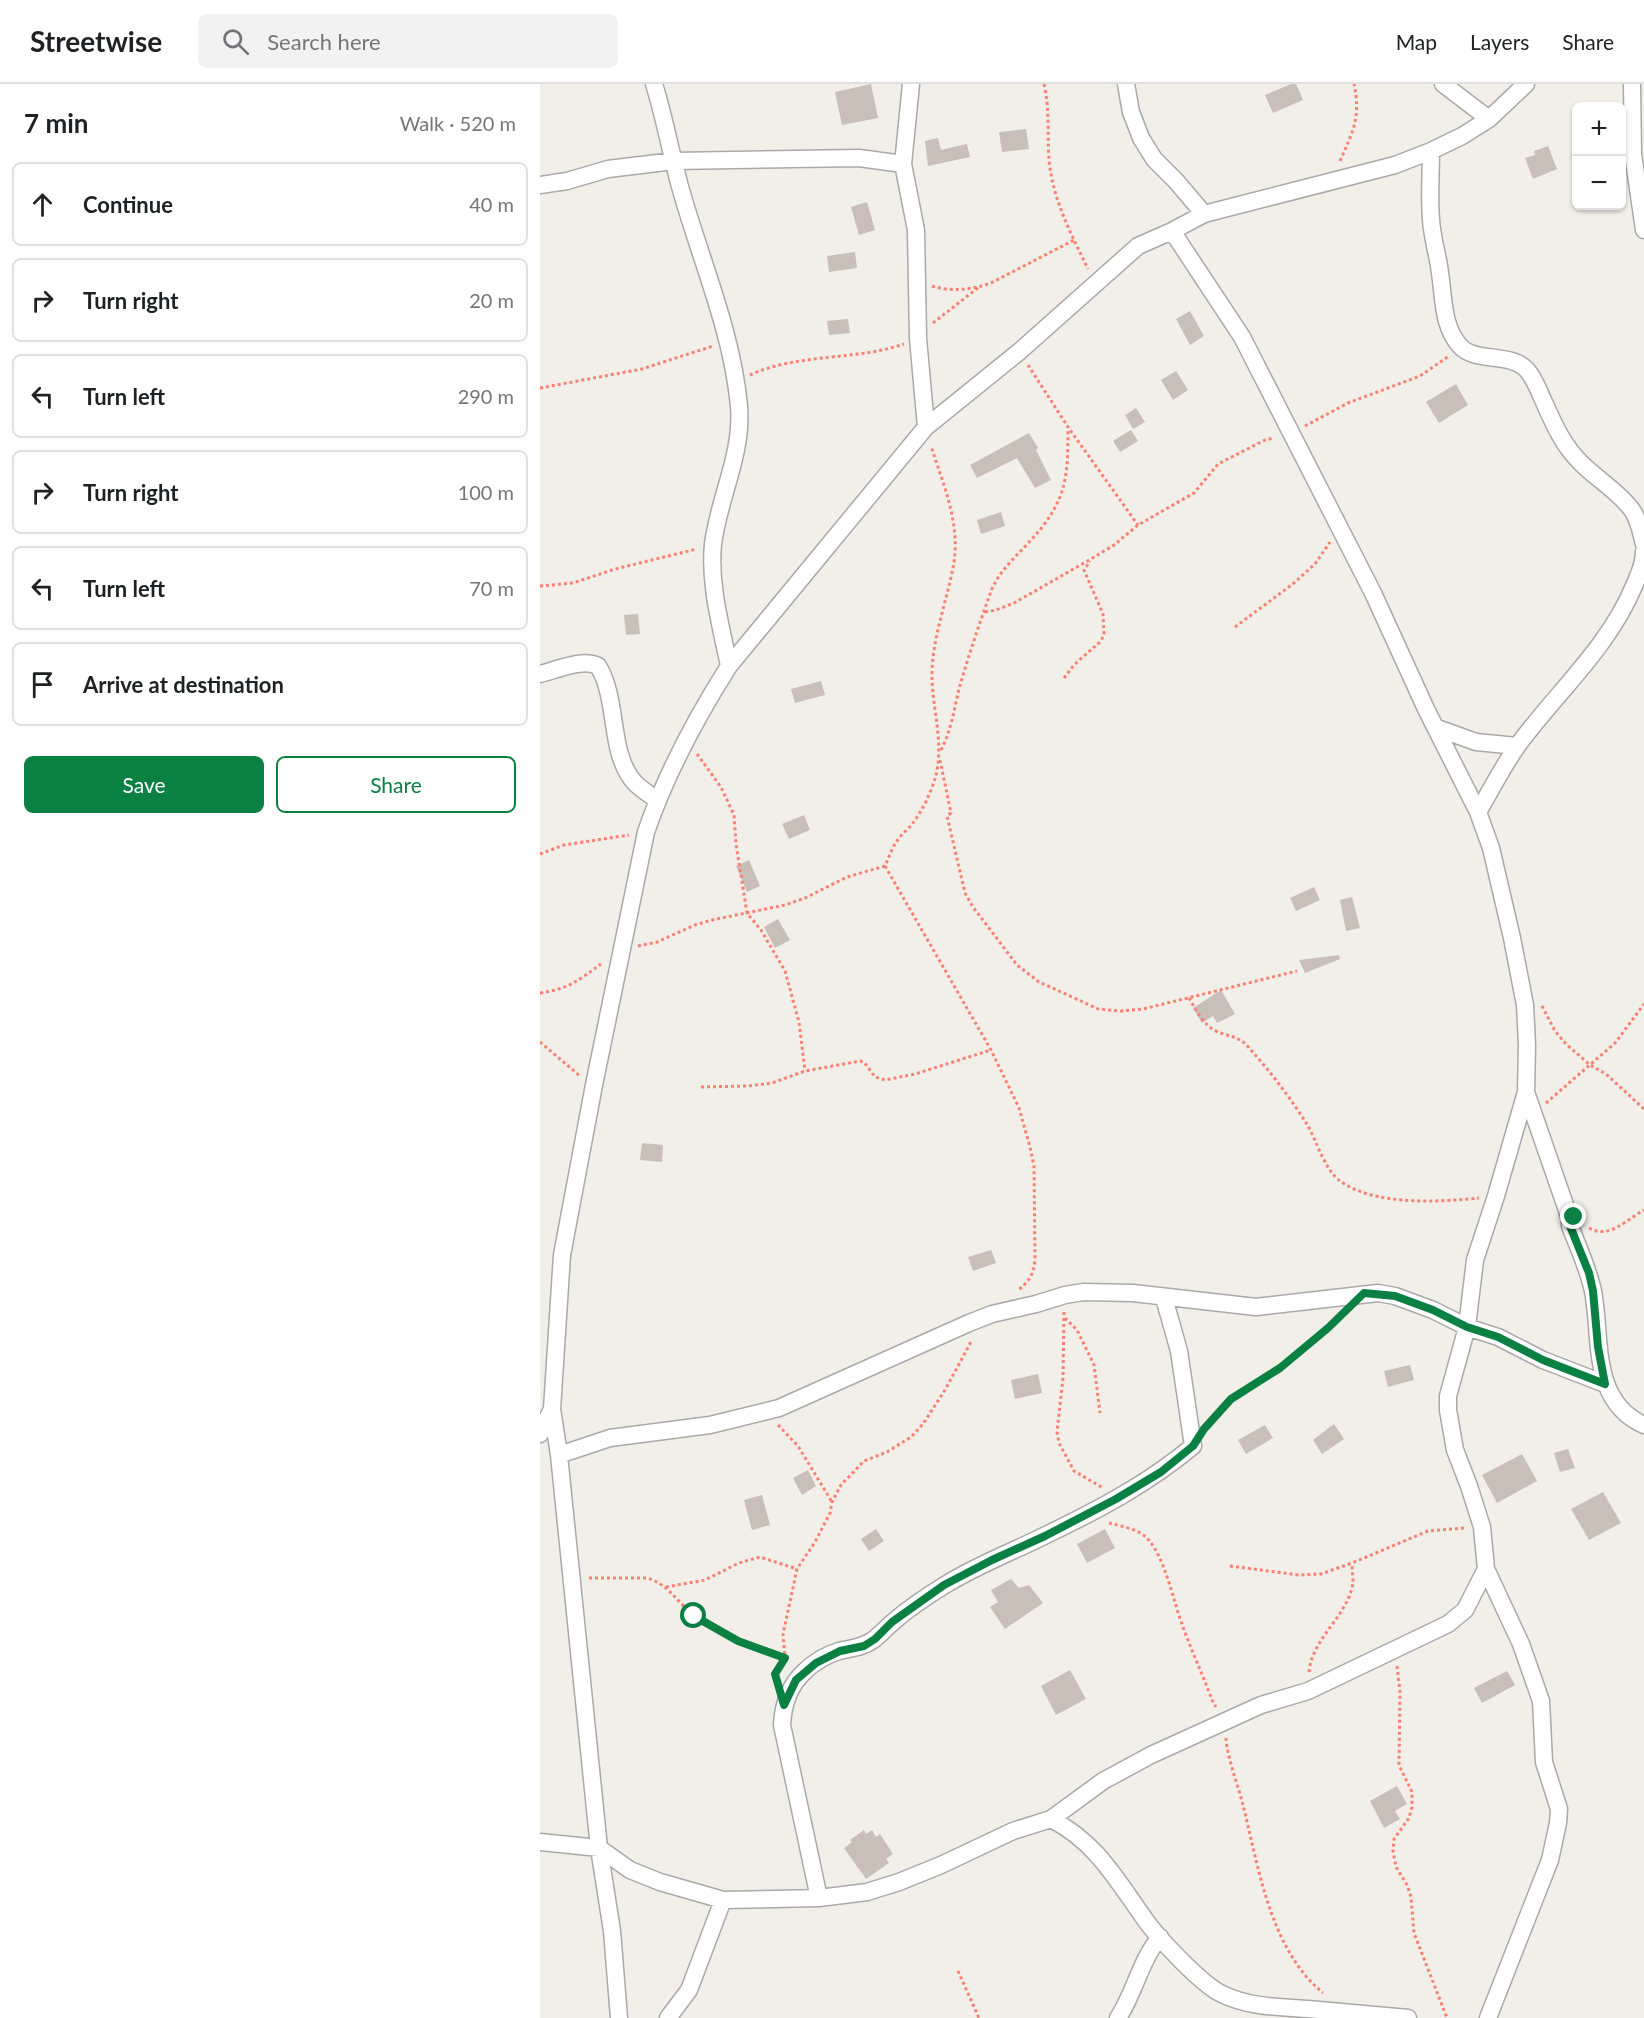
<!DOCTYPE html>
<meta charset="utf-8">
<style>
body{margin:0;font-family:Lato,sans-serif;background:#f2f2f2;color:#202124}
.controls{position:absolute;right:18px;top:18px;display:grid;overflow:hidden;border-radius:9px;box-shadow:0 2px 4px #0004}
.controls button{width:54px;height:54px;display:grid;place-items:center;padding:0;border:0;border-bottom:2px solid #e0e0e0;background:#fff;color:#202124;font:30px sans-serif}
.stop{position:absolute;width:18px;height:18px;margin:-14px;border:4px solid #0b8043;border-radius:50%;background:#fff}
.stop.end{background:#0b8043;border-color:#fff;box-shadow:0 2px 6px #0008}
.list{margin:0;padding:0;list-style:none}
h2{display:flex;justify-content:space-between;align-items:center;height:78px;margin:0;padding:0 24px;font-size:26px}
h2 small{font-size:20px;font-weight:400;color:#757577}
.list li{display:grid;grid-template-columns:39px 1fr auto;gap:18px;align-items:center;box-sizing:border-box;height:84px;margin:0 12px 12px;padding:0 12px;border:2px solid #e0e0e0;border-radius:9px}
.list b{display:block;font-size:22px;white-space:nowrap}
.list em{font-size:20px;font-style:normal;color:#757577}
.actions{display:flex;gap:12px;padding:18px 24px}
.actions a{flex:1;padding:14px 0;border:2px solid #0b8043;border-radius:9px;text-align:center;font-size:21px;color:#0b8043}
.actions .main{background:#0b8043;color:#fff}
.icon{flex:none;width:33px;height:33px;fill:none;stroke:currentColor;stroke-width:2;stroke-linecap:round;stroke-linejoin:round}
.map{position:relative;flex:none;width:1104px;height:1934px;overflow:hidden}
header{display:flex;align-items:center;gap:36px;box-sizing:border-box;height:84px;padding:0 30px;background:#fff;border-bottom:2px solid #e0e0e0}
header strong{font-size:28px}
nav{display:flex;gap:33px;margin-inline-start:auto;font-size:21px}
.search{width:420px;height:54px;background:#f2f2f2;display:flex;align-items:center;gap:15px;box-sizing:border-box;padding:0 21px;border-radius:9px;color:#757577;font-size:22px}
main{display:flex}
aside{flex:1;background:#fff}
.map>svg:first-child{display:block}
</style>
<header>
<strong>Streetwise</strong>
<div class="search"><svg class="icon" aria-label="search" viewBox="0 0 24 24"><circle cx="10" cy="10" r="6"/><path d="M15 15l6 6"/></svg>Search here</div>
<nav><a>Map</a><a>Layers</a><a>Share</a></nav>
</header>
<main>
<aside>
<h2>7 min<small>Walk · 520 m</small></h2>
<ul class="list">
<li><svg class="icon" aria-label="ahead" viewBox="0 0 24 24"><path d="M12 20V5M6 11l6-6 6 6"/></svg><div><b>Continue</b></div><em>40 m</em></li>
<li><svg class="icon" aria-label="right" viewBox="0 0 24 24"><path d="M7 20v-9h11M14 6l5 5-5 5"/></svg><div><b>Turn right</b></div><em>20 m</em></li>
<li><svg class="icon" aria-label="left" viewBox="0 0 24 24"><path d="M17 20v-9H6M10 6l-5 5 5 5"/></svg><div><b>Turn left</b></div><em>290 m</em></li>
<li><svg class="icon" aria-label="right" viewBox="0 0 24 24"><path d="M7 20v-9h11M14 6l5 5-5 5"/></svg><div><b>Turn right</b></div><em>100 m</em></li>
<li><svg class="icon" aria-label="left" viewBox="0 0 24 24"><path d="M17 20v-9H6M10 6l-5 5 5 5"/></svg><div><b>Turn left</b></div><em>70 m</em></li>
<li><svg class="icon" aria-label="arrive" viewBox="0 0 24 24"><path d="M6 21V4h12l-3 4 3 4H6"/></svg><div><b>Arrive at destination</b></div></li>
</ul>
<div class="actions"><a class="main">Save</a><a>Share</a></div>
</aside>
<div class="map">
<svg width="1104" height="1934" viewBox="0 0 1104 1934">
<rect width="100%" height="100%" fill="#f2efe9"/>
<path fill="#c7bfb8" d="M 331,0 L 338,34 L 302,41 L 295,8 Z
M 751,0 L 756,0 L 763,16 L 733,29 L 725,11 Z
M 486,45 L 489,65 L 462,68 L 459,48 Z
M 398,54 L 401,66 L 427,60 L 430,73 L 388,82 L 385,57 Z
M 1008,62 L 1017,85 L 993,95 L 985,74 L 995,71 L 994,67 Z
M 327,118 L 335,146 L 319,151 L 311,123 Z
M 315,168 L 317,184 L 289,188 L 287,172 Z
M 650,227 L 664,252 L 650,261 L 636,235 Z
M 308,235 L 310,249 L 289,251 L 287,237 Z
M 636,287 L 648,306 L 633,316 L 621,296 Z
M 916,300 L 928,321 L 899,339 L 886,318 Z
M 596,324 L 605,338 L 593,345 L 585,331 Z
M 591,346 L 598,357 L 580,368 L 573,357 Z
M 489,349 L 498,364 L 496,366 L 511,396 L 495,404 L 477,374 L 437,394 L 430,381 Z
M 461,428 L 465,442 L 441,450 L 437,436 Z
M 98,530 L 100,550 L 86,551 L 84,531 Z
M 281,597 L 285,611 L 255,619 L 251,605 Z
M 264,731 L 270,746 L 249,755 L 242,740 Z
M 209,776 L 220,802 L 207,808 L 196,782 Z
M 774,803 L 780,816 L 756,827 L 750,814 Z
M 812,813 L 820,844 L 806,847 L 800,816 Z
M 238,835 L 250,856 L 235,864 L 224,843 Z
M 799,871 L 800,875 L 765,889 L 759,876 Z
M 681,906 L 695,930 L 677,939 L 673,932 L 662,939 L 653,924 Z
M 102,1059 L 123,1061 L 122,1078 L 100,1076 Z
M 451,1166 L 456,1179 L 433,1187 L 428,1173 Z
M 870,1281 L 874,1296 L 848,1303 L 844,1287 Z
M 498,1290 L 502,1309 L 475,1315 L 471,1296 Z
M 794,1340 L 804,1355 L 782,1370 L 773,1356 Z
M 725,1341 L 733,1354 L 706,1370 L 698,1356 Z
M 1028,1365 L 1035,1384 L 1020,1388 L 1014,1369 Z
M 982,1370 L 997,1397 L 957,1419 L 942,1391 Z
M 268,1386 L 276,1402 L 262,1411 L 253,1394 Z
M 1063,1408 L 1081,1439 L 1049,1456 L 1031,1425 Z
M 222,1411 L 230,1441 L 212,1446 L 204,1416 Z
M 336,1445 L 344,1457 L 329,1467 L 321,1455 Z
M 565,1445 L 575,1464 L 547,1479 L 537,1460 Z
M 471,1495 L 479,1504 L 489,1501 L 503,1519 L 465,1545 L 450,1523 L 458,1518 L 451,1506 Z
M 530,1586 L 546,1615 L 516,1631 L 501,1602 Z
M 967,1587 L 975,1601 L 942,1619 L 934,1604 Z
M 857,1702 L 867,1720 L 855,1727 L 860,1735 L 844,1744 L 830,1717 Z
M 324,1746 L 326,1750 L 332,1746 L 336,1753 L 340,1750 L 353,1770 L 346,1775 L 349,1779 L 326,1795 L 304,1764 L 312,1758 L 310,1756 Z"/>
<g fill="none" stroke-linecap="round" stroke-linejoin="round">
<g stroke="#a9a9a9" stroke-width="19">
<path id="street" d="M 114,0 C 125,35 131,71 141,106 C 161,177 192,247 199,322 C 203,370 179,413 173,460 C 169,501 181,542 189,582
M 371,0 L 363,80 L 376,146 L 378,254 L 386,343
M 586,0 L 591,28 L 601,54 L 614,75 L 636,97 L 664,130
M 903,0 L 949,35
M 1092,0 L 1093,70 L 1104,146
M 891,67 C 891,90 889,113 891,135 C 892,154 898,171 900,189 C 904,214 902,242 920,262 C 935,279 971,268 987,286 C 995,295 999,308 1004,318 C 1014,341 1024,363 1042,380 C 1057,395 1080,409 1092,426 C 1099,436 1101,449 1104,460
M 0,101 L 27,97 L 68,85 L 134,77 L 319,74 L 363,80
M 0,590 C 16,586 43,574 58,582 C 79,615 68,670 95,699 C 101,705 110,711 117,716
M 897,644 L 936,658 L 977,662
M 938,728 C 951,706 963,682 978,661 C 1017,608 1068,564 1094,502 C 1099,490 1104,480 1104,467
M 986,1008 L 1030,1135 L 1030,1142 C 1038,1163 1048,1184 1053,1207 C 1062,1254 1050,1317 1104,1341
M 0,1350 L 12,1325
M 19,1371 L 70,1354 L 170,1341 L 239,1324 L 429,1239 L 452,1230 L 496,1220 L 525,1211 L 543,1208 L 593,1209 L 716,1223 L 838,1209 L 855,1212 L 893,1226 L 927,1243 L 958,1253 L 1003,1276 L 1065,1300
M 946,1485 L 981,1560 L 1001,1617 L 1004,1678 L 1019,1725 L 1018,1739 L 1010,1776 L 948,1934
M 511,1735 C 556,1758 576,1795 604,1834 C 617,1853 662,1901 682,1910 C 708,1923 739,1923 768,1925 C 801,1928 835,1931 868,1934
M 0,1758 L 59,1764 L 90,1786 L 120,1798 L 183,1816 L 279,1814 L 327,1808 L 359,1798 L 401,1781 L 473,1747 L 511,1735 L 563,1697 L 611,1671 L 721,1621 L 768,1607 L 908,1540 L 925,1526 L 946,1485 L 942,1443 L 929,1402 L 915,1366 L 908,1326 L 908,1312 L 927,1243 L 935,1176 L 956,1112 L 986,1008 L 987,961 L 985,921 L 972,854 L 951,764 L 938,728 L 886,625 L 833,509 L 702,253 L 632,147
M 279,1814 L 242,1641 C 243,1621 249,1602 264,1588 C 273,1579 286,1571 299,1567 C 311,1564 322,1564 333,1556 C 340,1551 346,1544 353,1538 C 369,1524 387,1512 405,1501 C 437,1481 472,1468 506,1451 C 558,1426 609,1399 653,1362 L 639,1267 L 624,1214
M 79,1934 L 72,1847 L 59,1764 L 19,1371 L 12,1325 L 22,1171 L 54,1001 L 106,748 C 126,690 156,634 189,582 L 386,343 L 480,267 L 598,162 L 632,147 L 664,130 L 855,81 L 891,67 L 922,52 L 949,35 L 986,0
M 128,1934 L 149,1906 L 183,1816
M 578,1934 C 595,1908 600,1877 620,1853"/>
</g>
<path stroke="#fa8072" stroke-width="3" stroke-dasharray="3 3" stroke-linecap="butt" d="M 504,0 C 510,26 507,49 509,75 C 512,114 531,150 548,185
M 800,77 C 813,47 821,34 814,0
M 392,202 C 412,208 431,206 451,199 L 534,156
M 393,239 L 439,203
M 488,281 L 528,343 L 598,441
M 210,291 C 257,269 315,277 364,260
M 0,304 L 102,285 L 173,262
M 765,342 L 808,319 L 880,292 L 909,272
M 0,502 L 33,499 L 75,485 L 157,465
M 445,528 L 456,526 L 474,519 L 551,475 L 574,461 L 598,441 L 654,409 L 678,380 L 725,356 L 734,354
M 695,543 L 754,499 L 775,480 L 790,458
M 524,594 L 534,581 L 561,557 L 564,550 L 563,530 L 544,486 L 550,477
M 401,666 C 411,647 414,626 419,605 C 428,573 439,541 450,510 C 458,487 476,473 491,456 C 527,417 528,393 528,343
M 157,670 L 181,703 L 194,731 L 196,760 L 207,829 L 221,846 L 245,887 L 259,938 L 265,987
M 400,676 L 411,729 L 407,732 L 425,809 L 433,823 L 477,881 L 499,898 L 541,917 L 558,925 L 581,927 L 603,925 L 757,887
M 0,770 L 24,761 L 89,751
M 345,782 L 451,966 L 479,1024 L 490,1063 L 494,1082 L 495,1175 C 494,1190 489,1198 477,1207
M 98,862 L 117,858 L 155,841 L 172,836 L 245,821 L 265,814 L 307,793 L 345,782 C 349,773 352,764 357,757 C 361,750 368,746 372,740 C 382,728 390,710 395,695 C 405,659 392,626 392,591 C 392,553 408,515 414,478 C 420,438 403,400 391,362
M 0,909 C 29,905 39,896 61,880
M 649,914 C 656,926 662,939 674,946 C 689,954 698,950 710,965 C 730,987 752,1016 768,1042 C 777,1058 785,1086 800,1097 C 835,1122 899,1118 939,1114
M 1002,922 L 1015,947 L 1026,960 L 1050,981 L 1066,990 L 1104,1025
M 0,958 L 40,992
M 161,1003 L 208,1002 L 232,999 L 265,987 L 320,977 L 324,978 L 335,993 L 345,996 L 375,990 L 451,966
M 1006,1019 L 1075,959 L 1104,920
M 1049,1144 C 1069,1156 1087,1135 1104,1126
M 524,1228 L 523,1294 L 517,1348 L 519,1359 L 534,1387 L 563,1404
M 525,1234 L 537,1246 L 554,1281 L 560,1329
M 238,1341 L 258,1362 L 292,1418
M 666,1343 L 691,1315 L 740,1284 L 804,1229
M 569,1439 C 581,1442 598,1445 607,1454 C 626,1475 633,1517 643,1543 C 652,1568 663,1591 672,1616 L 676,1623
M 690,1482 L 759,1491 L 781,1490 L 812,1479 L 888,1447 L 925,1444
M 49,1494 L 107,1494 C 129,1500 137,1519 155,1532 C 183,1551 213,1563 245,1574
M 126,1503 L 165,1496 L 199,1479 L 220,1473 L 257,1485
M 857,1582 L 860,1607 L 859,1681 L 872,1708 L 872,1723 L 869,1734 L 854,1755 L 853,1767 L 856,1783 L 867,1801 L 871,1813 L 874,1849 L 907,1934
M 769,1588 C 772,1554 808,1532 813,1499 C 813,1493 812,1486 812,1480
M 237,1597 L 235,1590 L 245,1574 L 243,1550 L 257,1485 L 275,1458 L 290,1429 L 292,1418 L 301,1401 L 324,1377 L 347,1368 L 371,1353 L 383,1340 L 405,1306 L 432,1256
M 686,1654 C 687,1673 698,1701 703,1721 C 719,1785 730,1865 783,1909
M 418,1887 L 439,1934"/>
<use href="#street" stroke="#fff" stroke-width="16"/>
</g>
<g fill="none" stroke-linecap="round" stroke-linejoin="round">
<path stroke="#0b8043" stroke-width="8" d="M 154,1532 L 198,1557 L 245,1574 L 235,1590 L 244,1621 L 256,1596 L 276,1579 L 300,1567 L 324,1562 L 335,1555 L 352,1538 L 404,1501 L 452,1476 L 505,1452 L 576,1415 L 621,1388 L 653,1362 L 664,1345 L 691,1315 L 740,1284 L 788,1244 L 824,1209 L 855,1212 L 893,1226 L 927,1243 L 958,1253 L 1003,1276 L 1065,1300 L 1058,1263 L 1053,1207 L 1049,1189 L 1030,1142 L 1030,1135 L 1034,1133"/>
</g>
</svg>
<div class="controls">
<button>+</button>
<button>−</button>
</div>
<div class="stop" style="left:154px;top:1532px"></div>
<div class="stop end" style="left:1034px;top:1133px"></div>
</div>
</main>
